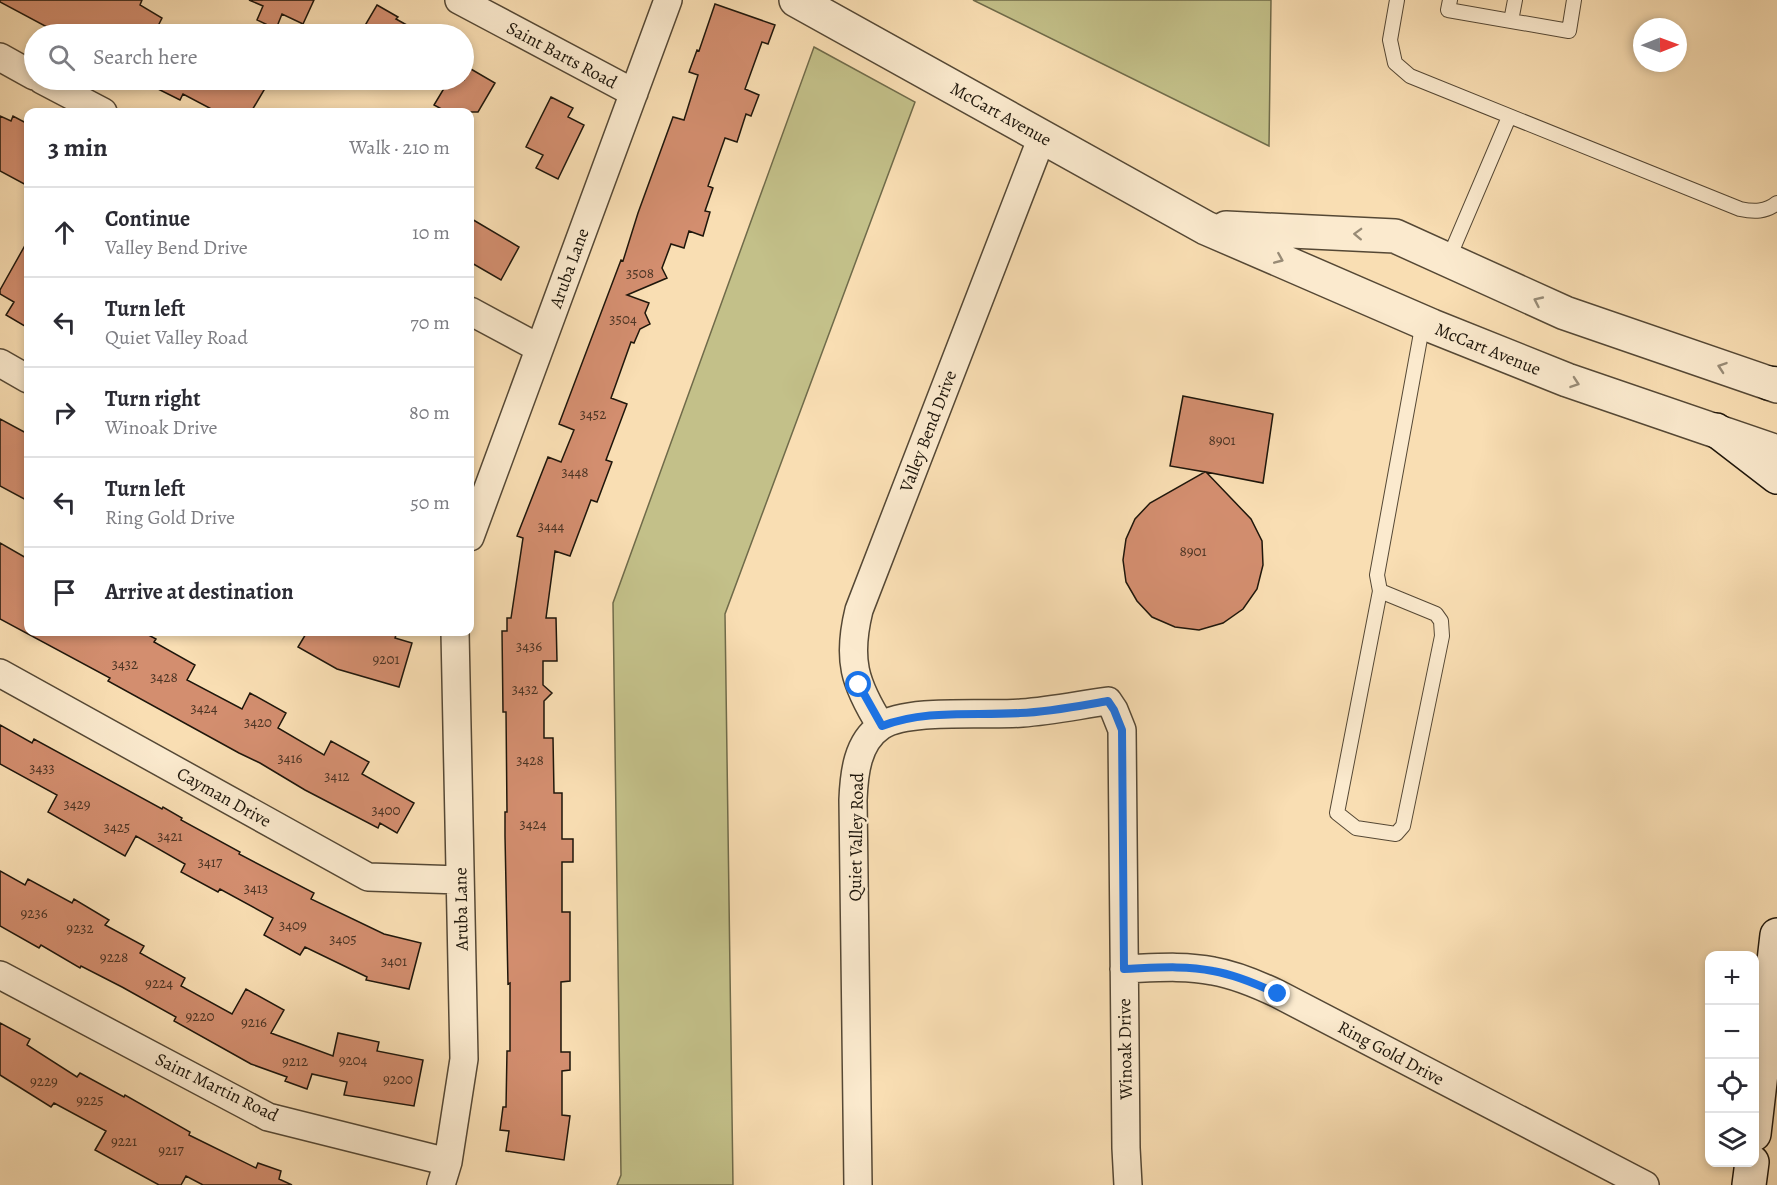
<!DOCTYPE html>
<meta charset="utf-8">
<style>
body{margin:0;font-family:Alegreya,serif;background:#f2f2f3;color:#2b2b33}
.controls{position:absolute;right:18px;bottom:18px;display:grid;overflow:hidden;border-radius:12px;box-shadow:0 3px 9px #0003}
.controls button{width:54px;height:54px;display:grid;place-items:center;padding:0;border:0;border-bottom:2px solid #e1e1e2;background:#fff;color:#2b2b33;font:30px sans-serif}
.compass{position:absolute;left:1633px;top:18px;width:54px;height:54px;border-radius:50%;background:#fff;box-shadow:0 3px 9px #0003;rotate:89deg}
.stop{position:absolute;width:18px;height:18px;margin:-14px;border:4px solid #1a73e8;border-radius:50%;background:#fff}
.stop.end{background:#1a73e8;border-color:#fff;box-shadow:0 2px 6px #0008}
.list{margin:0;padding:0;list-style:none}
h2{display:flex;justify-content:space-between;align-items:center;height:78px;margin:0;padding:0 24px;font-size:26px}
h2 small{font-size:20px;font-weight:400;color:#7c7c81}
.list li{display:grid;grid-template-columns:39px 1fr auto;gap:18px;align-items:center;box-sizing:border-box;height:90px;padding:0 24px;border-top:2px solid #e1e1e2}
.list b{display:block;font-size:22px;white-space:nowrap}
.list p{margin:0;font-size:20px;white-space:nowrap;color:#7c7c81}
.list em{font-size:20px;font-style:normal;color:#7c7c81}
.icon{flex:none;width:33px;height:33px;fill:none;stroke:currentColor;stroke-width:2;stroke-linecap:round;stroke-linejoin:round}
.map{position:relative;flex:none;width:1777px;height:1185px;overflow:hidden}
.search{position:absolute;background:#fff;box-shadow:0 3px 9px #0003;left:24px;top:24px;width:450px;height:66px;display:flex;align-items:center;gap:15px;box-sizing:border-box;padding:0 21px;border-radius:33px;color:#7c7c81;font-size:22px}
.panel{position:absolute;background:#fff;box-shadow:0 3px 9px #0003;left:24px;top:108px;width:450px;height:528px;border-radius:12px}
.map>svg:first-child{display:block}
</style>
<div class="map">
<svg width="1777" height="1185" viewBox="0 0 1777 1185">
<rect width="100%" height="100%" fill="#f9deb3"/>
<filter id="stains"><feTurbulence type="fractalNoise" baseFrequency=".00333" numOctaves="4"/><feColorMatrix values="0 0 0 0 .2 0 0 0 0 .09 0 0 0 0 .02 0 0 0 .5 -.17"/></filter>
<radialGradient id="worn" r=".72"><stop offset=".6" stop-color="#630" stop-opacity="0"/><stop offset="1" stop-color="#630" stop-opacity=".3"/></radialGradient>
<path fill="#c3c089" stroke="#706b4a" stroke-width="1.5" d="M 973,0 L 1271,0 L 1269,146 Z
M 814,47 L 915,102 L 725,614 L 733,1185 L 617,1185 L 621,1175 L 613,603 Z"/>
<path fill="#d38e6f" stroke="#1e160b" stroke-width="1.5" d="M 0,0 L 142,0 L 140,5 L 162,18 L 154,34 L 60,34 L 0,2 Z
M 249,0 L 314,0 L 303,24 L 282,14 L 276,29 L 257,20 L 263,6 Z
M 715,4 L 775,25 L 768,44 L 762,42 L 745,89 L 759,95 L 751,116 L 746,114 L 737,142 L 725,138 L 708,186 L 713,188 L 705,211 L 710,212 L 703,236 L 689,231 L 684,248 L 671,244 L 662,268 L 667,278 L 627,295 L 649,303 L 645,313 L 650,324 L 640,329 L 634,343 L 631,342 L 611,398 L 627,404 L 606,460 L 612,462 L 597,502 L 591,500 L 570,556 L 555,551 L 546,618 L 556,618 L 557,661 L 543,661 L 543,685 L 552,693 L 544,701 L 544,738 L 553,738 L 554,793 L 562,793 L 562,839 L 573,839 L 573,862 L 562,862 L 562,912 L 570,912 L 570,981 L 561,982 L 561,1052 L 570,1052 L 570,1070 L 562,1071 L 562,1115 L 570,1116 L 564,1160 L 506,1151 L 509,1131 L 500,1130 L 503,1107 L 506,1107 L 507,1051 L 510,1051 L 510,983 L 508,984 L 505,836 L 505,812 L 507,812 L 506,712 L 503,712 L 502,631 L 507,631 L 507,618 L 511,618 L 523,538 L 517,536 L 548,457 L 561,462 L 574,430 L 559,424 L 621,260 L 623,261 L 638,213 L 673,117 L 684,120 L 698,75 L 689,72 L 697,50 L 699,51 Z
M 377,5 L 398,17 L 396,19 L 423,34 L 360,34 Z
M 464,65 L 495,83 L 478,112 L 447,112 L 434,105 L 449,80 L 464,80 Z
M 140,80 L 270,80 L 251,112 L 217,112 L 183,94 L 180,100 Z
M 551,97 L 573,108 L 568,117 L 584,125 L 558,179 L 536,168 L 543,155 L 526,147 Z
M 0,116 L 11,121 L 13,116 L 28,124 L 28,186 L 0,171 Z
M 470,218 L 519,247 L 501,280 L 470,262 Z
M 28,240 L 28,328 L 6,315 L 14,302 L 0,294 L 0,290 Z
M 1183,396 L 1273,414 L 1263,483 L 1206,472 L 1251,519 L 1262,541 L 1263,565 L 1257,589 L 1243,609 L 1223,623 L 1199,630 L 1175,627 L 1152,617 L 1137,601 L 1126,582 L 1123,560 L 1126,539 L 1135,519 L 1150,503 L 1205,472 L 1170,466 Z
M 0,419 L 28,434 L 28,501 L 0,486 Z
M 0,543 L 28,559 L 28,632 L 143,632 L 156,639 L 154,642 L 195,665 L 187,680 L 242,709 L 250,693 L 286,713 L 278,728 L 324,755 L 331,741 L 369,762 L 362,774 L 414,803 L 397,833 L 380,823 L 378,828 L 305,790 L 260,763 L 239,753 L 108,681 L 110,678 L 0,619 Z
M 307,632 L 397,632 L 395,638 L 412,643 L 399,687 L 337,669 L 298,647 Z
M 0,725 L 32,743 L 34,739 L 162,809 L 163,807 L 182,818 L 181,820 L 240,852 L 239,854 L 314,893 L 311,899 L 384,934 L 421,943 L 409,989 L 366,980 L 367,977 L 305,947 L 300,955 L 264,935 L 273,918 L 220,889 L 218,892 L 181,872 L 185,864 L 136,836 L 125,856 L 48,812 L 57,795 L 0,764 Z
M 0,871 L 25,885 L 28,879 L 72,903 L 74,899 L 109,920 L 105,925 L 144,946 L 140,953 L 185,978 L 181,986 L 232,1014 L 246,989 L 284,1010 L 271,1033 L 333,1056 L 338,1033 L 379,1042 L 377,1051 L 423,1060 L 414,1106 L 344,1095 L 347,1082 L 312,1074 L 307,1089 L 285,1081 L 287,1077 L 251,1064 L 174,1021 L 176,1017 L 122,987 L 81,966 L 80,968 L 41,945 L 39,948 L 0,926 Z
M 0,1023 L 30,1039 L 27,1045 L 77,1077 L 80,1073 L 124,1097 L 125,1095 L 190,1132 L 189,1135 L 256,1168 L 258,1163 L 281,1171 L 279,1179 L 292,1185 L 203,1185 L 186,1176 L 181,1185 L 159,1185 L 95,1150 L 106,1131 L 54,1103 L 51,1107 L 0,1075 Z"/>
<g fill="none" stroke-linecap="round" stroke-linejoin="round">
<g stroke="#554835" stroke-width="16">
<path id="service" d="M 1397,0 L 1390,40 L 1395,63 L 1410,76 L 1740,209 C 1754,212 1766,212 1777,203
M 1450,0 L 1448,10 L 1569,31 L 1574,0
M 1511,21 L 1515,0
M 1448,260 L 1509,117
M 1380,591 L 1337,813 L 1356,828 L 1396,834 L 1403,826 L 1442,636 L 1441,621 L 1436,614 L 1380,591 L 1377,575 L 1423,322"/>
</g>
<g stroke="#554835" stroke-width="30">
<path id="minor" d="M 459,0 L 634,93
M 0,57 L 34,76
M 42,80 L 103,112
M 470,311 L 539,348
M 0,363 L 28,379
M 470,537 L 668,0
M 0,673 L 368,877 L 460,880
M 881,726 C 854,683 847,659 859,610 L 1042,137
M 1124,969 C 1153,968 1184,965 1213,971 C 1236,975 1257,984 1278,994 L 1645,1185
M 0,975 L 268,1117 L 448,1162
M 441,1185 L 448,1162 L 464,1059 L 455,632
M 858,1185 L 853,800 C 854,774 857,742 881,726 C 908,708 988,716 1022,713 C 1051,711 1079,705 1108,701 L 1114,710 L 1122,730 L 1126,1148 L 1128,1185"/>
</g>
<g stroke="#554835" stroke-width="36">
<path id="tertiary" d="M 796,0 L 1206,228 L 1432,326 L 1567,380 L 1777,452
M 1226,228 L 1395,236 L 1565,313 L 1777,386"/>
</g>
<g stroke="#1e160b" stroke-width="36">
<path id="secondary" d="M 1769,383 L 1777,384
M 1716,430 L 1777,477
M 1754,1134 L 1777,935
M 1749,1185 L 1752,1162"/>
</g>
<use href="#service" stroke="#fbeace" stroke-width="14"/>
<use href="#minor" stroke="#fbeace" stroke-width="27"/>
<use href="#tertiary" stroke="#fbeace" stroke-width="33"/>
<use href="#secondary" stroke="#fbeace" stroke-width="33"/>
</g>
<defs><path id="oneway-chevron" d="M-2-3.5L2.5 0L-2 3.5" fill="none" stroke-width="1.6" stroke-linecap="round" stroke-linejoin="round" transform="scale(1.5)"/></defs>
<g stroke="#988b76">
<use href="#oneway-chevron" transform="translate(1358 234) rotate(-178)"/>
<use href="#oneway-chevron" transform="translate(1279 259) rotate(23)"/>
<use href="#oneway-chevron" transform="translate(1538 301) rotate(-155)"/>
<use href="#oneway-chevron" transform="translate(1722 367) rotate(-161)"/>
<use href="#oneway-chevron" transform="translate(1575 383) rotate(19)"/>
</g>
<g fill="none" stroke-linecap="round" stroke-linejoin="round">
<path stroke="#1a73e8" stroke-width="8" d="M 859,685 L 882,726 C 926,709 974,716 1020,713 C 1050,712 1079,706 1108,701 L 1114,710 L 1122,730 L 1124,969 C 1153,968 1184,965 1213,971 C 1236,975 1257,984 1278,994"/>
</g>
<g text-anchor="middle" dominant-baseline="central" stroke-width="5" stroke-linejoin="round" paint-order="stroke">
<g font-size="15" fill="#4b3424">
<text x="640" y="273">3508</text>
<text x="623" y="319">3504</text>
<text x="593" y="414">3452</text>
<text x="1222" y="440">8901</text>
<text x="575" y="472">3448</text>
<text x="551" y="526">3444</text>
<text x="1193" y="551">8901</text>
<text x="529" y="646">3436</text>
<text x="386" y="659">9201</text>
<text x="125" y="664">3432</text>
<text x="164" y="677">3428</text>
<text x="525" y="689">3432</text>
<text x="204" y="708">3424</text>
<text x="258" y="722">3420</text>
<text x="290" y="758">3416</text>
<text x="530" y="760">3428</text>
<text x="42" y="768">3433</text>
<text x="337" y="776">3412</text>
<text x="77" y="804">3429</text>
<text x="386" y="810">3400</text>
<text x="533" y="824">3424</text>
<text x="117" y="827">3425</text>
<text x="170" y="836">3421</text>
<text x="210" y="862">3417</text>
<text x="256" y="888">3413</text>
<text x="34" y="913">9236</text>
<text x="293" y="925">3409</text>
<text x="80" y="928">9232</text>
<text x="343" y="939">3405</text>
<text x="114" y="957">9228</text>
<text x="394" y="961">3401</text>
<text x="159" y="983">9224</text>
<text x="200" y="1016">9220</text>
<text x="254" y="1022">9216</text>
<text x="353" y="1060">9204</text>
<text x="295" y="1061">9212</text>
<text x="398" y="1079">9200</text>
<text x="44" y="1081">9229</text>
<text x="90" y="1100">9225</text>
<text x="124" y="1141">9221</text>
<text x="171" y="1150">9217</text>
</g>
<g font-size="18" fill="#1e160b" stroke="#fbeace">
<text transform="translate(562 55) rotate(28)">Saint Barts Road</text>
<text transform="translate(1001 114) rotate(29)">McCart Avenue</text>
<text transform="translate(569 268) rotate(-70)">Aruba Lane</text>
<text transform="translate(1488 349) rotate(22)">McCart Avenue</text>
<text transform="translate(928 431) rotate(-69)">Valley Bend Drive</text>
<text transform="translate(224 797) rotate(29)">Cayman Drive</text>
<text transform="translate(856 837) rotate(-89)">Quiet Valley Road</text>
<text transform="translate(461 909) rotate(-91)">Aruba Lane</text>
<text transform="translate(1125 1049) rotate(-91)">Winoak Drive</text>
<text transform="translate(1391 1053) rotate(28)">Ring Gold Drive</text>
<text transform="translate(217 1087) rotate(26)">Saint Martin Road</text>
</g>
</g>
<rect width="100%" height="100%" filter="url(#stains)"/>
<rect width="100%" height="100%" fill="url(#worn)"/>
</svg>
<div class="controls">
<button>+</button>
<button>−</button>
<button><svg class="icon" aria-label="locate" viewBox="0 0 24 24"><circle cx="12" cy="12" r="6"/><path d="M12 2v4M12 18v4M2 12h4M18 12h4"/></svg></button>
<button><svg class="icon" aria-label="layers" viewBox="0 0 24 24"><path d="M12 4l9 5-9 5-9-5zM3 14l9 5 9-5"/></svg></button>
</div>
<svg class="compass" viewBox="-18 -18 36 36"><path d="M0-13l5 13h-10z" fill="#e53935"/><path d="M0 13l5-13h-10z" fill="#7c7c81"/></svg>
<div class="stop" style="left:859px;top:685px"></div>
<div class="stop end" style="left:1278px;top:994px"></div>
<div class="search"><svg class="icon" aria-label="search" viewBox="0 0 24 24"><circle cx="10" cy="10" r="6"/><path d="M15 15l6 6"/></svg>Search here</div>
<section class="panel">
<h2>3 min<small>Walk · 210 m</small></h2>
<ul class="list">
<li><svg class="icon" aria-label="ahead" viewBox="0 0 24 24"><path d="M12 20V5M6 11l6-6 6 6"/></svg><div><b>Continue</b><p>Valley Bend Drive</p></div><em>10 m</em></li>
<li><svg class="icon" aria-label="left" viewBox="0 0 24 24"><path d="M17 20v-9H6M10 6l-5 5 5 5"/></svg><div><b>Turn left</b><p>Quiet Valley Road</p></div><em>70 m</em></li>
<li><svg class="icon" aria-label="right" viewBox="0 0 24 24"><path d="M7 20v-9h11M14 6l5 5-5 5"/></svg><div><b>Turn right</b><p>Winoak Drive</p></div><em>80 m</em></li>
<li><svg class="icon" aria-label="left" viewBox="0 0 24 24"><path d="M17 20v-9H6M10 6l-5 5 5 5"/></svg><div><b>Turn left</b><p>Ring Gold Drive</p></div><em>50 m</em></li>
<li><svg class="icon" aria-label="arrive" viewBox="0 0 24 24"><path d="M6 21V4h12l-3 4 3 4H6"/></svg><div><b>Arrive at destination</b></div></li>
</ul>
</section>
</div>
